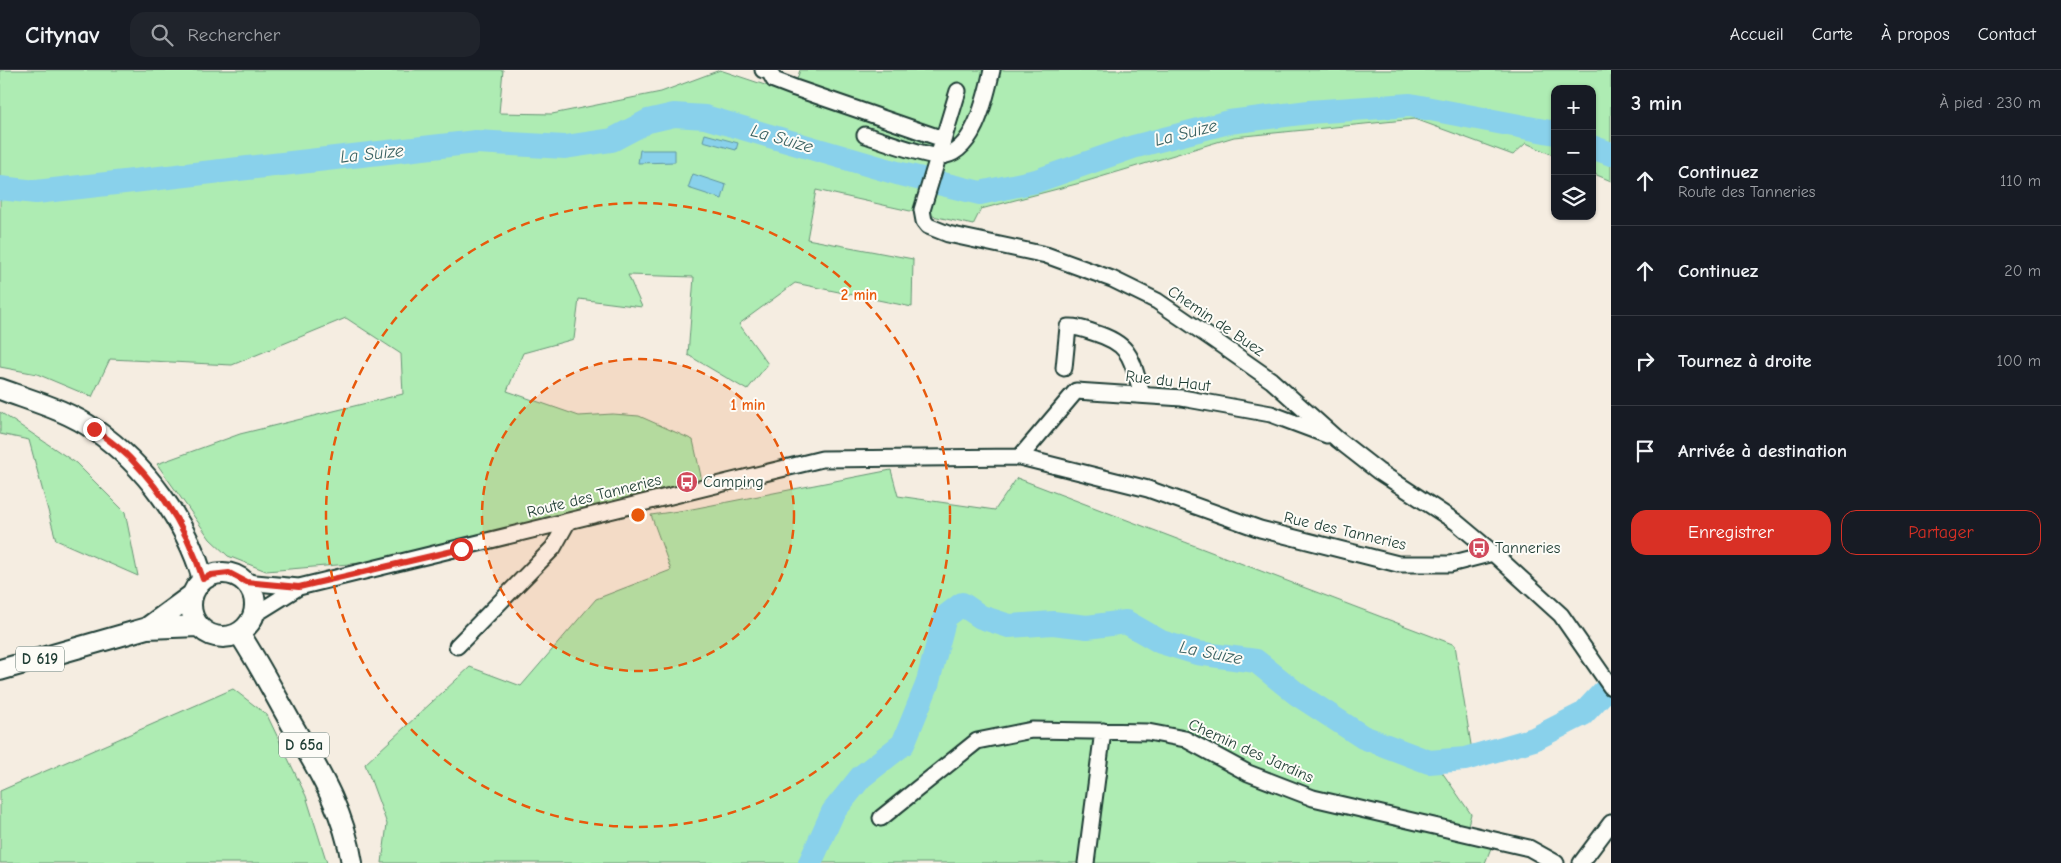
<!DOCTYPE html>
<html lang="fr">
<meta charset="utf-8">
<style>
body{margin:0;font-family:"Comic Neue",sans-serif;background:#20242c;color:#f1f3f6}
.controls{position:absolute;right:15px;top:15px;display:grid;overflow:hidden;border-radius:10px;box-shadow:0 1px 4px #0004}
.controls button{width:45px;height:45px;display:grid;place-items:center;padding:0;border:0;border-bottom:1px solid #363941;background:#171b24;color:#f1f3f6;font:25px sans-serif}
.stop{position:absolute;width:15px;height:15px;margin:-11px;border:4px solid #d93025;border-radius:50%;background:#fff}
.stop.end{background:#d93025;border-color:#fff;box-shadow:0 1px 5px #0008}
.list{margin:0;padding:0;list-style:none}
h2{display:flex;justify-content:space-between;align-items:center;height:65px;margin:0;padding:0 20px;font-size:21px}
h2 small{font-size:16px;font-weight:400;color:#9ea1a6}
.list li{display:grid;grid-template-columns:32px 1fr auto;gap:15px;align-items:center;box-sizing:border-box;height:90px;padding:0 20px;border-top:1px solid #363941}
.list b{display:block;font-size:19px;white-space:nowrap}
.list p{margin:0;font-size:16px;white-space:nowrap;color:#9ea1a6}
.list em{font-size:16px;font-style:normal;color:#9ea1a6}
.actions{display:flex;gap:10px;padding:15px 20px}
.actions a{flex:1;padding:11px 0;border:1px solid #d93025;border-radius:15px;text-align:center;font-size:18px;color:#d93025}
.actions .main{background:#d93025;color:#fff}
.icon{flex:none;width:28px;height:28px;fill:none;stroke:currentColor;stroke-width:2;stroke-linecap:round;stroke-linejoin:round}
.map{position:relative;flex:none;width:1611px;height:793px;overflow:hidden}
header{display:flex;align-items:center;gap:30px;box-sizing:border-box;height:70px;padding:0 25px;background:#171b24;border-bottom:1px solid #363941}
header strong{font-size:24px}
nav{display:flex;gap:28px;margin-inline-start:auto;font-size:18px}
.search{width:350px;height:45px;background:#20242c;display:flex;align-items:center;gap:12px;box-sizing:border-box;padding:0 18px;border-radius:15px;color:#9ea1a6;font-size:19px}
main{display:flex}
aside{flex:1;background:#171b24}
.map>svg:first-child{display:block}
</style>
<header>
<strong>Citynav</strong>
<div class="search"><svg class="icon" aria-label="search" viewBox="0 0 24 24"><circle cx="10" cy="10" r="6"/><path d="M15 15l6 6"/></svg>Rechercher</div>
<nav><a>Accueil</a><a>Carte</a><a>À propos</a><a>Contact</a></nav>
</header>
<main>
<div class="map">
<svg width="1611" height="793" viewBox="0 0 1611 793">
<rect width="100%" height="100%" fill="#f5ede1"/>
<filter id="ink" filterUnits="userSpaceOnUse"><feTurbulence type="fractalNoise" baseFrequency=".02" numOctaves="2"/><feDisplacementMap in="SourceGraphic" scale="10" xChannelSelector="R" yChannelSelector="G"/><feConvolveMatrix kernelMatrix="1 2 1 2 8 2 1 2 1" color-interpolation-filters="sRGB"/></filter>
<g filter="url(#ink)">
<path fill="#aeecb3" stroke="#669474" d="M 0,0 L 503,0 L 499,43 L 552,44 L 661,22 L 720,0 L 792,24 L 800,0 L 1611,0 L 1611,111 L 1592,103 L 1592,19 L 1555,19 L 1555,86 L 1526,73 L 1513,85 L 1415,49 L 1234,67 L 1084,112 L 981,139 L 973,155 L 816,120 L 807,169 L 913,189 L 912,237 L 795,213 L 739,254 L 768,294 L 747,320 L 688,285 L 694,207 L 628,205 L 642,237 L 579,229 L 574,269 L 523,283 L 507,321 L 579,346 L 613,344 L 639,346 L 693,370 L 702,411 L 655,420 L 605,435 L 361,493 L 266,501 L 228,486 L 210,469 L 157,394 L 240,364 L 403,324 L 401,284 L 346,248 L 232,295 L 110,289 L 92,327 L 37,304 L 0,297 Z
M 0,342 L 76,393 L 125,442 L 138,506 L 56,470 L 29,370 L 0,364 Z
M 891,400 L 898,426 L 995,440 L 1017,408 L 1455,575 L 1472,681 L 1437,687 L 1437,695 L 1471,744 L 1464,769 L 1486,773 L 1491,778 L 1485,793 L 382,793 L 387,754 L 365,694 L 470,597 L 521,616 L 596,529 L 671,500 L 651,445 L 692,439 Z
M 233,619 L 267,645 L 306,726 L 327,793 L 0,793 L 0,721 Z"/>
<path fill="#89d1eb" stroke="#5f96a2" d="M 705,64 L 738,73 L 736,80 L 703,71 Z
M 640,80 L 675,80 L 675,92 L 638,93 Z
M 693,104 L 726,115 L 722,129 L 688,118 Z"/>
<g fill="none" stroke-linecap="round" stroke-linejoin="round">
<path stroke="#89d1eb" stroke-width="24" d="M 1592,77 L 1611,84
M 0,118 L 36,122 L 476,72 L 565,77 L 612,70 L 648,51 L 674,45 L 705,47 L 897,103 L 980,123 L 1036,111 L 1133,77 L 1229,52 L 1309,42 L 1410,35 L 1555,63
M 810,793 L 833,742 L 861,707 L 903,674 L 927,615 L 945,547 L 962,534 L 981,547 L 1009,556 L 1053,553 L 1087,557 L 1126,552 L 1161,572 L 1197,583 L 1256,591 L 1297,624 L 1363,667 L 1429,692 L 1465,689 L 1534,669 L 1583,644 L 1611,614"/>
<g stroke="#1f3d34" stroke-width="19">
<path id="minor" d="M 763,0 L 769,1 L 774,10 L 795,18 L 943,69
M 958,21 L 922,140 L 924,151 L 928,156 L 948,164 L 1046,185 L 1112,209 L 1157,231 L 1214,270 L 1271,310 L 1337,369 L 1378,401 L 1456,452 L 1493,483 L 1561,545 L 1611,617
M 865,65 C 882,70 923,86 939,86 C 974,86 986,26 992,0
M 1064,298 L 1068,257 C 1078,256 1086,260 1095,263 C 1133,275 1131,290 1142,324
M 1020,387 L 1076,321 L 1182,328 L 1271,344 L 1327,365
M 246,512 L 299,517
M 254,545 L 299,517 L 822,389 L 1020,387 L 1148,419 L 1260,459 L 1398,494 L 1450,494 L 1493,483
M 457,576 L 553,478 L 568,451
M 881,748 L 977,671 L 1032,660 L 1148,662 L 1185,669 L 1248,703 L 1313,728 L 1529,778 L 1556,793
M 1086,793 L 1103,661
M 1581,793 L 1611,753"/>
</g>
<g stroke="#1f3d34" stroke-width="24">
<path id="major" d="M 0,319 C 32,331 67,340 95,360 C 145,395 186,451 203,509
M191 535a32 32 0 1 1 64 0a32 32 0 1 1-64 0Z
M 147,558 L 192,525
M 239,563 C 258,592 274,623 291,653 C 317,698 344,740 352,793
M 0,600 L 147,558 L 198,556"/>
</g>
<use href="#minor" stroke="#fdfcf7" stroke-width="15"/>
<use href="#major" stroke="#fdfcf7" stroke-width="20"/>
</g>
</g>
<g fill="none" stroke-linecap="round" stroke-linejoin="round" filter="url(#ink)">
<path stroke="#d93025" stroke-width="6" d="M 94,359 C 106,368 119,377 130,388 C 163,422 189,464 203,509 L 211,505 L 229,503 L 246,512 L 299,517 L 461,479"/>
</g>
<circle cx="638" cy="445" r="156" fill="#e8590c" fill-opacity=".12"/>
<g fill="none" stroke="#e8590c" stroke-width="2.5" stroke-dasharray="9 6">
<circle cx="638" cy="445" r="156"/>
<circle cx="638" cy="445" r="312"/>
</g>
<defs>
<g id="bus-disc" transform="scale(1.125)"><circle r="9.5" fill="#d1495b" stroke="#fdfcf7"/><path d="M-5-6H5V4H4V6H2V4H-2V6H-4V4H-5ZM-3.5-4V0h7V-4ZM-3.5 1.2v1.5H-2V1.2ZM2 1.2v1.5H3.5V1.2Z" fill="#fff"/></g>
</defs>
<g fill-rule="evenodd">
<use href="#bus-disc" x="687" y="412"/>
<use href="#bus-disc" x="1479" y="478"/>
</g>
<g text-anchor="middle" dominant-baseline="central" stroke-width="4" stroke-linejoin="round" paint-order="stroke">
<g fill="#fdfcf7" stroke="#62766e" stroke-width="1">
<rect x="16" y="576.5" width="48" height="25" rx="4"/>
<rect x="279" y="662.5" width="50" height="25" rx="4"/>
</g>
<g font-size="15" font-weight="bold" fill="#1f3d34">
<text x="40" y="589">D 619</text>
<text x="304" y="675">D 65a</text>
</g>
<g font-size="16" fill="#1f3d34" stroke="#fdfcf7">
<text transform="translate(1216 251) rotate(34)">Chemin de Buez</text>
<text transform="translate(1168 311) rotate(7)">Rue du Haut</text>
<text transform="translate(594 426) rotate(-14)">Route des Tanneries</text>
<text transform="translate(1345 461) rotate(13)">Rue des Tanneries</text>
<text transform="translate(1251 681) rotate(24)">Chemin des Jardins</text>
</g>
<g font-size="16" fill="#1f3d34" stroke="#fdfcf7" text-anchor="start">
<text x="703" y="412">Camping</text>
<text x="1495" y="478">Tanneries</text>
</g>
<g font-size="18" font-style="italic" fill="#3a6262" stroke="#fdfcf7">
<text transform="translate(1186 63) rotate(-14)">La Suize</text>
<text transform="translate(782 69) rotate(16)">La Suize</text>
<text transform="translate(372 84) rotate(-6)">La Suize</text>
<text transform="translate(1211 583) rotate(11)">La Suize</text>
</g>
</g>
<circle cx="638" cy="445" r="8" fill="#e8590c" stroke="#fdfcf7" stroke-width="2.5"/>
<g font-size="15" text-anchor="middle" font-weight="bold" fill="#e8590c" stroke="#fdfcf7" stroke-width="4" stroke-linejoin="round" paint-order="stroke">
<text x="859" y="230">2 min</text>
<text x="748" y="340">1 min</text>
</g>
</svg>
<div class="controls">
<button>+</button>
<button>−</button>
<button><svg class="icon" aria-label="layers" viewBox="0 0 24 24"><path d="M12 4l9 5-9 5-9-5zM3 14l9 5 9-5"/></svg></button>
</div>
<div class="stop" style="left:461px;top:479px"></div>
<div class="stop end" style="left:94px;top:359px"></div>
</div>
<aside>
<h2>3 min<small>À pied · 230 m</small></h2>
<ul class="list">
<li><svg class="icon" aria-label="ahead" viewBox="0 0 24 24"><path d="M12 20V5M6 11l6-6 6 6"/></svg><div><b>Continuez</b><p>Route des Tanneries</p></div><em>110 m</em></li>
<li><svg class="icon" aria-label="ahead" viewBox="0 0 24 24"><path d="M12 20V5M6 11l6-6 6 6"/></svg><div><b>Continuez</b></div><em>20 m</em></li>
<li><svg class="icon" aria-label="right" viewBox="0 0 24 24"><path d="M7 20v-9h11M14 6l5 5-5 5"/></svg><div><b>Tournez à droite</b></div><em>100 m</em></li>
<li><svg class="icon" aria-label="arrive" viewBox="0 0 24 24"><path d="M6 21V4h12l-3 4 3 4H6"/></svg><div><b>Arrivée à destination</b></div></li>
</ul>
<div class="actions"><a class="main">Enregistrer</a><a>Partager</a></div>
</aside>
</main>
